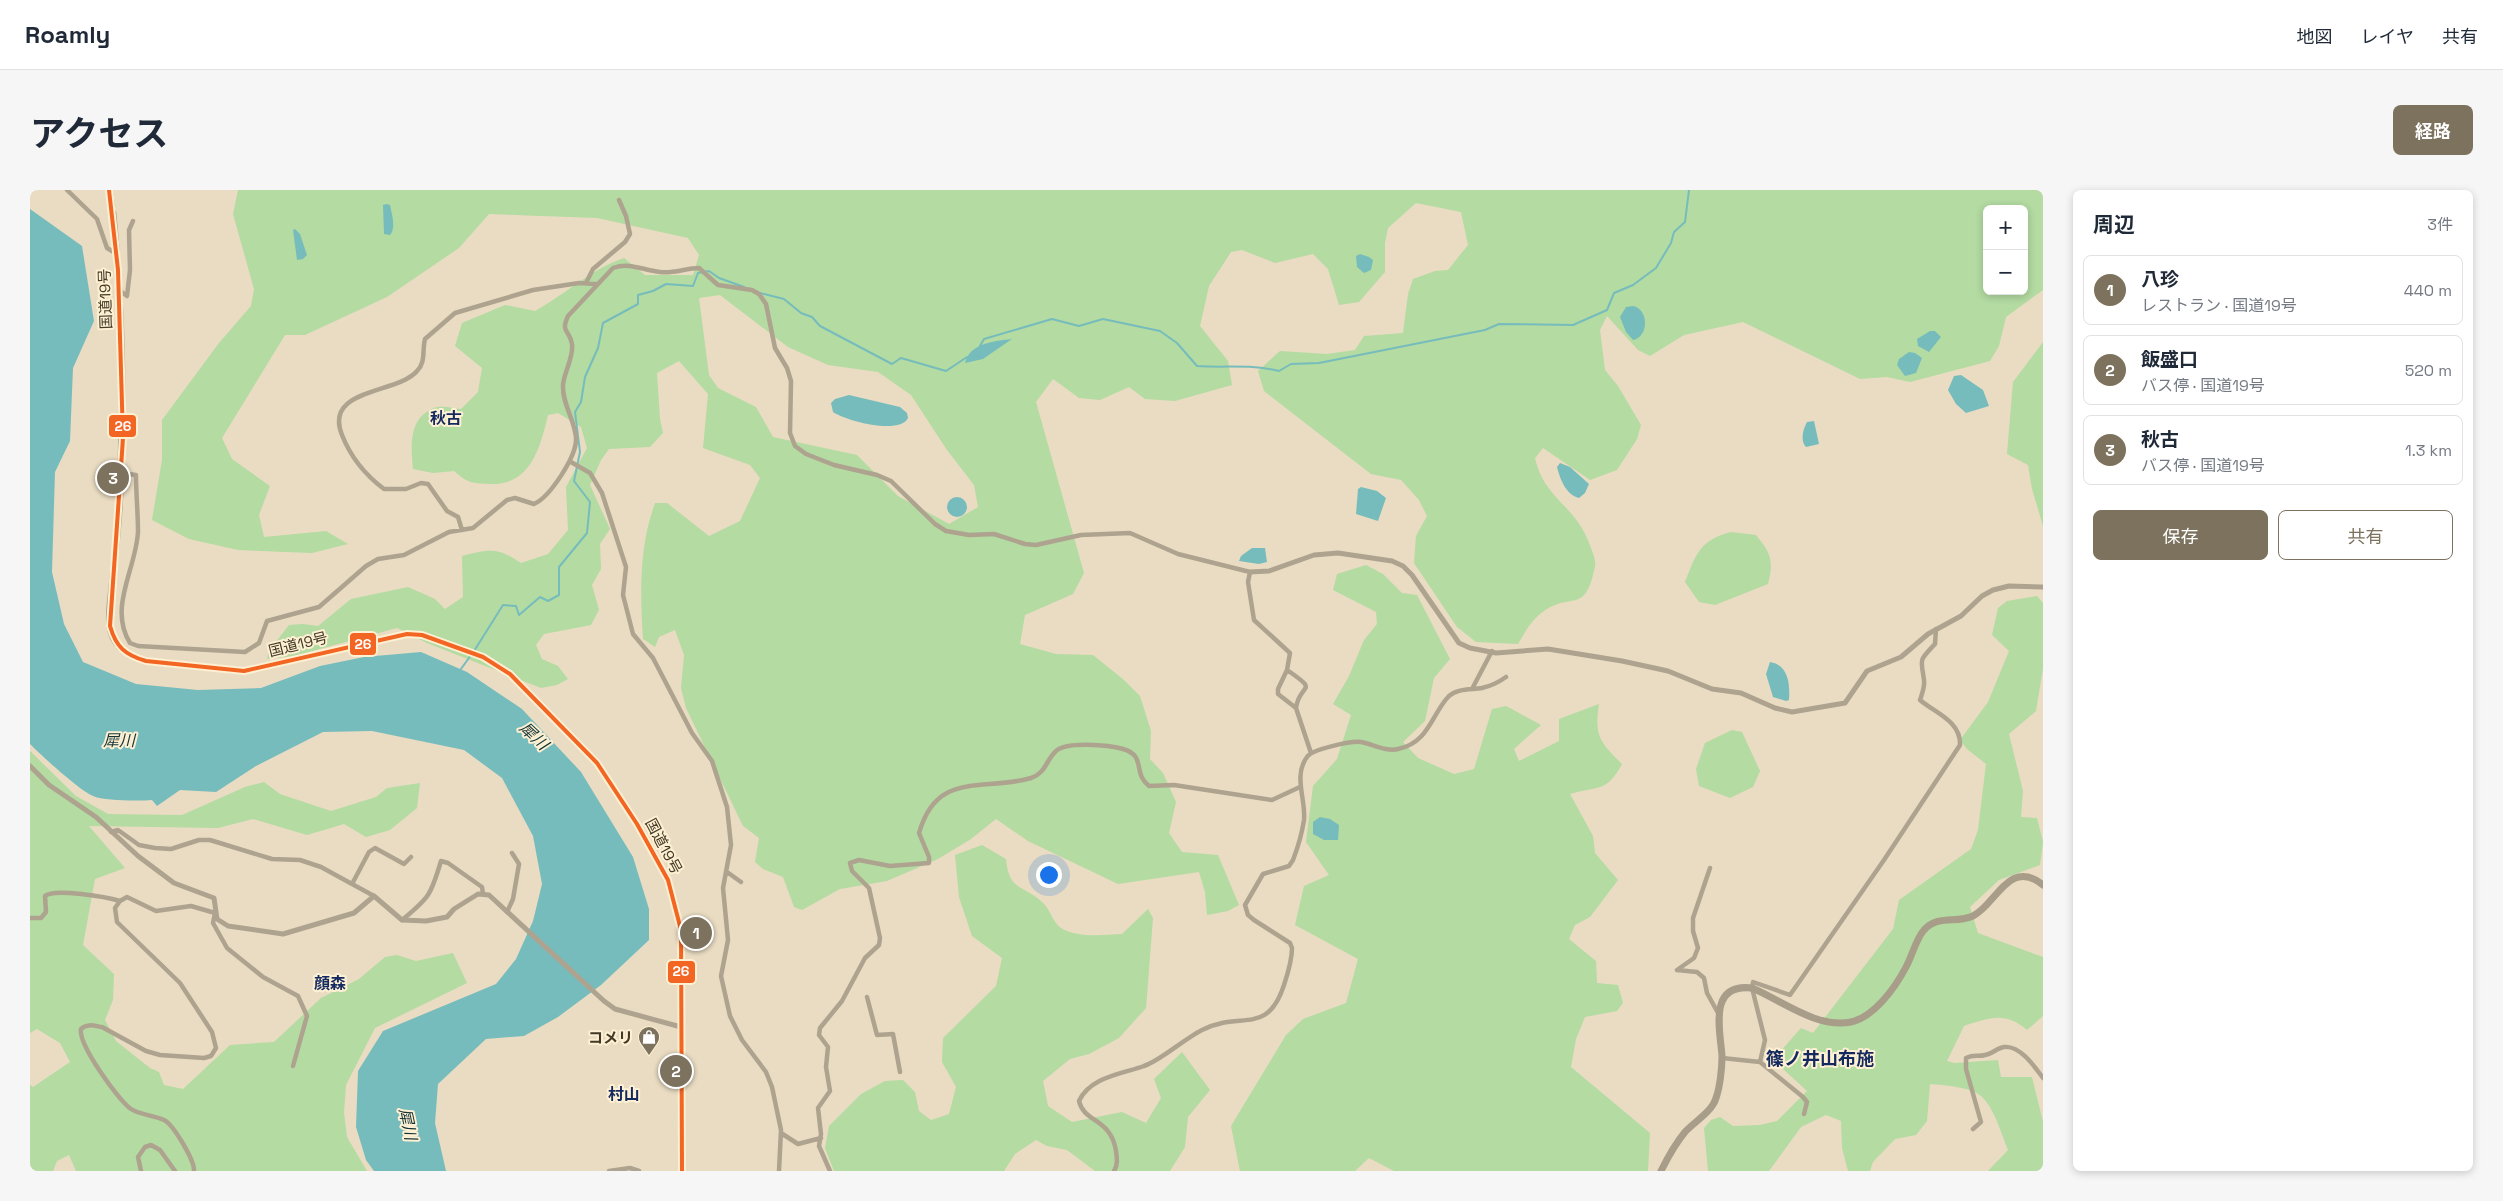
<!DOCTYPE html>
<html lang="ja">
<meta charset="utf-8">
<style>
body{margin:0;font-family:"Space Grotesk","Noto Sans JP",sans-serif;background:#f6f6f7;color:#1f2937}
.controls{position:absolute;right:15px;top:15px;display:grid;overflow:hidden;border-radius:8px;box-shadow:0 2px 8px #0003}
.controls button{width:45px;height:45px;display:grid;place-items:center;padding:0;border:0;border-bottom:1px solid #e0e1e3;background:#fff;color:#1f2937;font:25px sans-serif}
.you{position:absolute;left:1018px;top:684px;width:18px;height:18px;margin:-12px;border:4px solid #fff;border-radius:50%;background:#1a73e8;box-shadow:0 0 0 8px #1a73e833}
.badge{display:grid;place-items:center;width:32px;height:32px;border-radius:50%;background:#7c725d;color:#fff;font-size:16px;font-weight:700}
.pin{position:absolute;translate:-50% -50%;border:2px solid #fff;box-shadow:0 1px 5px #0006}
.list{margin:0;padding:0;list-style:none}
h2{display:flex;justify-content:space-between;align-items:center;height:65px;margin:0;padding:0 20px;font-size:21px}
h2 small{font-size:16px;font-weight:400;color:#747a83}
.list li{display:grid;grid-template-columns:32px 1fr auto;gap:15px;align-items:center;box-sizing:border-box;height:70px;margin:0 10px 10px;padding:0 10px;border:1px solid #e0e1e3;border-radius:8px}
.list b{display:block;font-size:19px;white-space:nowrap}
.list p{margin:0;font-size:16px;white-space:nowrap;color:#747a83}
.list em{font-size:16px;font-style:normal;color:#747a83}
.actions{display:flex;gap:10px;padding:15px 20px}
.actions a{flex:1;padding:11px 0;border:1px solid #7c725d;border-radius:8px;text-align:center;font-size:18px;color:#7c725d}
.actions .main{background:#7c725d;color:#fff}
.map{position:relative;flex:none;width:2013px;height:981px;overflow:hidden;border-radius:8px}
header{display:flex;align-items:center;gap:30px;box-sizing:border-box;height:70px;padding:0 25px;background:#fff;border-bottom:1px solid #e0e1e3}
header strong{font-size:24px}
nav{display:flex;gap:28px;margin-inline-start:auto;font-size:18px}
.intro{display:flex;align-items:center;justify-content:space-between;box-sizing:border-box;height:120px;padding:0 30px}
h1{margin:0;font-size:35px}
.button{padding:12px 22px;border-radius:8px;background:#7c725d;color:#fff;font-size:18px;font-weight:700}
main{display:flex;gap:30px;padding:0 30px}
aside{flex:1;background:#fff;border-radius:8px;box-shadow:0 2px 8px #0003}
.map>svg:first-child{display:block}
</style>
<header>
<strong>Roamly</strong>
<nav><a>地図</a><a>レイヤ</a><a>共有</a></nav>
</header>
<div class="intro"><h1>アクセス</h1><a class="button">経路</a></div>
<main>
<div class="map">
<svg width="2013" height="981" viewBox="0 0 2013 981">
<rect width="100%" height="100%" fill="#e9dcc2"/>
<path fill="#b3dba2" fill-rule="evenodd" d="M 208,0 L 2013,0 L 2013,100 L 1976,127 L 1969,156 L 1960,171 L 1880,192 L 1857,187 L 1830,189 L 1713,132 L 1654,145 L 1620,166 L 1608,160 L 1577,126 L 1570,140 L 1575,180 L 1588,196 L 1611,235 L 1607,249 L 1587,280 L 1560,290 L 1513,258 L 1505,268 C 1507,277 1510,285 1515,293 C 1533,319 1549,324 1561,358 C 1563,364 1566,370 1565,376 C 1555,426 1543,401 1514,421 C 1502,429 1495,442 1488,454 L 1446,452 L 1427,437 L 1384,373 L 1386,346 L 1397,326 L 1389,310 L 1371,290 L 1341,284 L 1234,201 L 1228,181 L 1250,161 L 1297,164 L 1325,160 L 1334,146 L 1373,143 L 1378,104 L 1383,89 L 1405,81 L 1418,80 L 1438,55 L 1431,22 L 1386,13 L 1358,38 L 1355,53 L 1355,82 L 1329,112 L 1309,115 L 1298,79 L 1283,64 L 1245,73 L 1212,60 L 1201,62 L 1179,96 L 1170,136 L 1198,171 L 1202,195 L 1145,211 L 1115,209 L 1099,197 L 1070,210 L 1049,208 L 1023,189 L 1006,212 L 1054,383 L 1043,404 L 995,425 L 990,454 L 1026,464 L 1063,465 L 1094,490 L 1110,506 L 1121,541 L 1120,569 L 1133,583 L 1146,612 L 1139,643 L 1152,662 L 1188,665 L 1209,715 L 1198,721 L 1177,725 L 1175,702 L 1169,682 L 1088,694 L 998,651 L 966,629 L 941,649 L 908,669 L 857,691 L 810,699 L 772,720 L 764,717 L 753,687 L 733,679 L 725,672 L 729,648 L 713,636 L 656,518 L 651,498 L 654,465 L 645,440 L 629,447 L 625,457 L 613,449 C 610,402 609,357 625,313 L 637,313 L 679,346 L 710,331 L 730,288 L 720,275 L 673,258 L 678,204 L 649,171 L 627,183 L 630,229 L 633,243 L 620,257 L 579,259 L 571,270 L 560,295 L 580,339 L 570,354 L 571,379 L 562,395 L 569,420 L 561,435 L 514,444 L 506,455 L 512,469 L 528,476 L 538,489 L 527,495 L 511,498 L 397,453 L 367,438 L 264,466 L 237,469 L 239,461 L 259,435 L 273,434 L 288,436 L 321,409 L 378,397 L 405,409 L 415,419 L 433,407 L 432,366 C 460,359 467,357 491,373 L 518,364 L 538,340 L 536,297 L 557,258 L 551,237 L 528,223 L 518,225 C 510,259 500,296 459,294 C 441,293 438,293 424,281 L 403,283 L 383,279 C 381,257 378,228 404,218 C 410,215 423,218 431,219 L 448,202 L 452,178 L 425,156 L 432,133 L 475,115 L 505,121 C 536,104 561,79 594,68 L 615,85 L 663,85 L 669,65 L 658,48 L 567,28 L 459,24 L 429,58 L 357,107 L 275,145 L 255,145 L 192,248 L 202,269 L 240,296 L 229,325 L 234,347 L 296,341 L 318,354 L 282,363 L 208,360 L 159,349 L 122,330 L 132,270 L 132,230 L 189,153 L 221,116 L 224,99 L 203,24 ZM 1957,19 L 1994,19 L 1994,101 L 1957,101 ZM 690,105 L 758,157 L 798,175 L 848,182 L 881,205 L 917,260 L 944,295 L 948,317 L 919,334 L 868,306 L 827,265 L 743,247 L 726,217 L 688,198 L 679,185 L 669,108 Z
M 2013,152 L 2013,336 L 2002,299 L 1998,275 L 1977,264 L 1983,192 Z
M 1701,342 L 1726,345 C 1741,363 1744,371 1738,394 L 1685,415 L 1669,412 L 1655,392 C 1666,364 1670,350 1701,342 Z
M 1336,375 L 1353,384 L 1372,403 L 1387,405 L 1420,469 L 1404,488 L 1395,531 L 1373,552 L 1388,568 L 1424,584 L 1444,579 L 1462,519 L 1476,516 L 1511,535 L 1484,559 L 1489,571 L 1529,551 L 1529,529 L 1569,514 C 1564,546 1570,552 1592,574 C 1577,603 1566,596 1540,604 L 1563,646 L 1565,663 L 1588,690 L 1560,727 L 1545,735 L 1539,749 L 1566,771 L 1567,793 L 1588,795 L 1593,813 L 1587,821 L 1555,827 L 1546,849 L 1541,877 L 1620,943 L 1618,981 L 1364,981 L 1339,968 L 1325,981 L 1210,981 L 1201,936 L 1256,845 L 1273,829 L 1316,813 L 1328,769 L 1265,735 L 1274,696 L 1299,685 L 1276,652 L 1283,596 L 1307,569 L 1321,525 L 1303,514 L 1319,486 L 1334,450 L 1347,434 L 1346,422 L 1303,400 L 1307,384 Z
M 2007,406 L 2013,413 L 2013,478 L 2006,521 L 1979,544 L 1993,601 L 1991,627 L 2007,628 L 2013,652 L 2010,675 L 1969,690 L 1940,717 L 1948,743 L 2013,767 L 2013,826 L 1997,840 C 1975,821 1959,828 1934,836 L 1917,871 L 1924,873 L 1968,870 L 1971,887 L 2002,887 L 2013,932 L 2013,981 L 1958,981 L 1978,960 C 1972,945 1964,918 1952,907 C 1942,897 1914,895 1900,894 L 1897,931 L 1886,945 L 1865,949 L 1843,972 L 1840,981 L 1818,981 L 1812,958 L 1811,931 L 1796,925 L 1771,937 L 1739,981 L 1678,981 L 1674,938 L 1681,930 L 1690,927 L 1703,936 L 1730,935 L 1747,931 L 1777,901 L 1751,877 L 1749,863 L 1771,838 L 1783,843 L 1863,739 L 1869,710 L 1941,659 L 1948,640 L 1956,574 L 1937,559 L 1930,550 L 1958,512 L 1979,461 L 1962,445 L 1968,418 L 1977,411 Z
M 1702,540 L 1712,542 L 1730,581 L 1723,597 L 1700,608 L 1669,596 L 1666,579 L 1675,553 Z
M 0,561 L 46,606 L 78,624 L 152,625 L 215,597 L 234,592 L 250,604 L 301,621 L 346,607 L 357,598 L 390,593 L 387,618 L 360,640 L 336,647 L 314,634 L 277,645 L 223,629 L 188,638 L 59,636 L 95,678 L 65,689 L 53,755 L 84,784 L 83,810 L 75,830 L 86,851 L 120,878 L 129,882 L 134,895 L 153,899 L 200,855 L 244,852 L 291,808 L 329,789 L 355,767 L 367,765 L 386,771 L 423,763 L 437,793 L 345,838 L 316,895 L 314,923 L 317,947 L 337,981 L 46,981 L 39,965 L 27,971 L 23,981 L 0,981 L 0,895 L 3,897 L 40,872 L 30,853 L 7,839 L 0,843 Z
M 952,655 L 976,669 C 979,702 993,694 1013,713 C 1020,719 1023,733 1031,738 C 1046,748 1075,745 1092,744 L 1118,719 L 1123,728 L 1116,818 L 1089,848 L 1059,864 L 1040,869 L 1013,891 L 1018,916 L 1042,932 L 1092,922 L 1116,933 L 1131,908 L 1124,889 L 1152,862 L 1180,900 L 1158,927 L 1155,957 L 1140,981 L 1065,981 L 1037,960 L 1017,956 L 1006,950 L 985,964 L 974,981 L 804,981 L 795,958 L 799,936 L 831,904 L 855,891 L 873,890 L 885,902 L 889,921 L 901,930 L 919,924 L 926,897 L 912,872 L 913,848 L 966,796 L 972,768 L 942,746 L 929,707 L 925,665 Z"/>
<path fill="#77bcbc" d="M 357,14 L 360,15 C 362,24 366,39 360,45 L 354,44 L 353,15 Z
M 0,19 L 52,56 L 64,131 L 43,178 L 40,251 L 25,282 L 22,382 L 34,434 L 53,472 L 106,494 L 168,500 L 231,498 L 290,476 L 334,467 L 391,462 L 437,482 L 492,519 L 551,582 L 603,667 L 619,719 L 619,750 L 571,795 L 528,827 L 494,846 L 456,849 L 408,894 L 405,933 L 416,981 L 344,981 L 336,970 L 326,937 L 328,881 L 353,841 L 466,794 L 486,769 L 503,731 L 512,694 L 503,646 L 472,588 L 434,560 L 342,541 L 293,542 L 226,576 L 186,602 L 150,600 L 127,616 L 122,610 C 109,611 74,611 63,606 C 49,600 12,566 0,554 Z
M 265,39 L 270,44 L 277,65 L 273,69 L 267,70 L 263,40 Z
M 1330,64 L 1339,67 L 1343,70 L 1341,80 L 1334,83 L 1327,77 L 1326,66 Z
M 1603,116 C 1619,119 1619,147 1603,150 L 1596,142 L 1590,127 L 1596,117 Z
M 1900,141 L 1905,141 L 1911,147 L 1899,162 L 1888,156 L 1887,149 Z
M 982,149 L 953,169 L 935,173 C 940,153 964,151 982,149 Z
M 1879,162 L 1885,163 L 1892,168 L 1886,183 L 1875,186 L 1867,175 L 1869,169 Z
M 1931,185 L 1953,200 L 1959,216 L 1936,223 L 1926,214 L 1918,200 L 1924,186 Z
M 819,205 L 870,217 L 877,223 L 878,228 C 870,245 816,231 803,222 L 801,213 L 805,209 Z
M 1784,231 L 1789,254 L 1776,257 C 1770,251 1773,239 1777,232 Z
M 1530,273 L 1540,277 L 1559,294 L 1555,303 L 1549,308 C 1536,305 1530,289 1527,277 Z
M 1331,297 L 1347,301 L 1356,308 L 1348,331 L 1326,324 L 1328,299 Z
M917 317a10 10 0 1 1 20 0a10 10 0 1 1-20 0Z
M 1222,358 L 1235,358 L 1237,372 L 1229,374 L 1209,371 L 1211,366 Z
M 1740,472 C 1759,475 1760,495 1759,510 L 1756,511 L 1743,507 L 1736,484 Z
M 1290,627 L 1300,629 L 1309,635 L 1308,650 L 1294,650 L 1283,644 L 1283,632 Z"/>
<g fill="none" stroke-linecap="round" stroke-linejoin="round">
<path stroke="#77bcbc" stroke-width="2" d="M 730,103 L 754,109 L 771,123 L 782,127 L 790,136 L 862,174 L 871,168 L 916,181 L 937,167
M 950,156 L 954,149 L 1022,129 L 1049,136 L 1073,129 L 1130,141 L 1147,153 L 1167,176 C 1195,178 1222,174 1249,181 L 1261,174 L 1289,173 L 1455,140 L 1469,134 L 1543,135 L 1577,120 L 1584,103 L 1603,95 L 1626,78 L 1641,53 L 1644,42 L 1655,32 L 1659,0
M 444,461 L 473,415 L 486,416 L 489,425 L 510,407 L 518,411 L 529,405 L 529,377 L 557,343 L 560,312 L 544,291 L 550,262 L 545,222 L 551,212 L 555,187 L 568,158 L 573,133 L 608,114 L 608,105 L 623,101 L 636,94 L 663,96 L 668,83 L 679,81 L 689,88 L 714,97
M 431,479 L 441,465"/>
<path stroke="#c8bba3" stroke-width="7" stroke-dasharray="7 3.5" stroke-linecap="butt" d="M 79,0 L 83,24"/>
<path stroke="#aea38f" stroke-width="4.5" d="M 37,0 L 67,29 L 77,58 L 87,64
M 556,93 L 563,79 L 595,52 L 600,44 L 596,26 L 589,10
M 89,100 L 97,106 L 100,80 L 99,40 L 103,31
M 541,272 L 560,283 L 572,303 L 596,377 L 593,405 L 603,444 L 623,468 L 662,543 L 682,571 L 697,617 L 701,655 L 693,698 L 698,750 L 691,786 L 700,826 L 712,850 L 736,882 L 742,897 L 751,940 L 749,981
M 91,283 L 106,285 C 106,304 108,323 108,342 C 106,379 78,418 100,453 L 108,456 L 215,462 L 229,453 L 237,431 L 289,417 L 336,376 L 348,369 L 374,365 L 419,342 L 443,338 L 477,310 L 485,308 L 504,314 C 520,307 547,266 546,248 C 545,230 532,214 533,195 C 534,182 544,167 542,154 C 540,140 530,143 538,126 L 583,78 C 600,72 612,80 630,82 C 643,84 656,78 669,78 L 688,95 L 722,100 L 729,104 L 736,114 L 745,158 L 757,178 L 761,191 L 760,243 L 765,256 L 776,264 L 804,275 L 847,285 L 861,291 L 905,334 L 916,341 L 939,345 L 964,344 L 995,354 L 1006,355 L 1051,345 L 1100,343 L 1148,364 L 1220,382 L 1218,392 L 1224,430 L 1260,463 L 1257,480 C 1291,503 1269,493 1266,518 L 1281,563
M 432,340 L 428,327 L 417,321 L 398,294 L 391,293 L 376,299 L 354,299 C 334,284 321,268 312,245 C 293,198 368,204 387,181 C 396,172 392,161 395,149 L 425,123 L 503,100 L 549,93 L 566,94
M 1257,480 L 1248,499 L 1248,504 L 1266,518
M 1442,499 L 1462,461
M 81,642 L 88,640 L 109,655 L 125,658 L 141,659 L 169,650 L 180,650 L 242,669 L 270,670 L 291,677 L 344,706
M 697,682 L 711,692
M 322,694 L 339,662 L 345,658 L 374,674 L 381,667
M 477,722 L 483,709 L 489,674 L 482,663
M 0,728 L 11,728 L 16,722 L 15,706 C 24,698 77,707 90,711
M 372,730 C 399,708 401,705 411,671 L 418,673 L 452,697 L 453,704
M 1647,780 L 1664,768 L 1668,758 L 1663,741 L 1663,728 L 1680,678
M 1647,780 L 1667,782 L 1674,788 L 1677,803 L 1688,823
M 837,807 L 847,845 L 863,844 L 870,882
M 1692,868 L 1730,872 L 1773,907 L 1777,912 L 1774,924
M 1730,872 L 1735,850 L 1722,798 L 1723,792 L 1760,805 L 1854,670 L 1930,555 C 1931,531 1905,523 1890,510 C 1892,504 1895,497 1894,490 C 1891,468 1888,472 1905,454 L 1906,439
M 1943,939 L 1951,932 L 1936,879 L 1936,868 C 1944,864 1948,867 1955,865 C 1962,864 1967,858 1974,857 C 1990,855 2005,877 2013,888
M 751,943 L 768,954 L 791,948
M 111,981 L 108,967 L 115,957 L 121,955 L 130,960 L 145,981
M 164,981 C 165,971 143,934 134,930 C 123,925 110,925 101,919 C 88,910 48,854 51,839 C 57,833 65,836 72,837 L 116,861 L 130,865 L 174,868 L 181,866 L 186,858 L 182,842 L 150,793 L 87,732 L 85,718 L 90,711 L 97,707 L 126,721 L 161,716 L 185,723 L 183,733 L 197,758 L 233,787 L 268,806 L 277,826 L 263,876
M 579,981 L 600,978 L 609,981
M 800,981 L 789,956 L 791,944 L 788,918 L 800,901 L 796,877 L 798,857 L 789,845 L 790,838 L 812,811 L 835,768 L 849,755 L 850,748 L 839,698 L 822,681 L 820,673 L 829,670 L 860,676 L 899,673 L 899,667 L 889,643 C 907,580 952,602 1001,588 C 1016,583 1016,570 1026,561 C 1036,551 1079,555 1093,559 C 1117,566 1102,583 1119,596 L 1144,595 L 1242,610 L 1270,597
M 1084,981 C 1088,975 1087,968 1086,961 C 1081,928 1054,933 1049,911 C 1060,887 1092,884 1114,876 C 1130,871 1154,849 1172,840 C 1211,820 1237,847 1254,795 C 1258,783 1262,770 1262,758 L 1260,753 L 1224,730 L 1218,725 L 1215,715 L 1233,684 L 1259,676 L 1263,670 C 1268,657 1272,643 1274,630 C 1276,609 1263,586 1277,567 C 1282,559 1321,551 1331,552 C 1343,554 1356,562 1368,559 C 1399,553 1402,523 1419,506 C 1428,498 1442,500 1452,498 C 1461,496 1469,492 1476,487"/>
<path stroke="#aea38f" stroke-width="5" d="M 1220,382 L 1239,381 L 1284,365 L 1308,363 L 1362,371 L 1373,376 L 1382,385 L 1429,453 L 1440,458 L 1466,463 L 1518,459 L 1592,471 L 1638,481 L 1682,499 L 1711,503 L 1745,518 L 1762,522 L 1815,513 L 1837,481 L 1871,467 L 1898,444 L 1931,426 L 1952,406 L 1963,400 L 1979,396 L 2013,397
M 0,576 L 19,595 L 66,627 L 108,666 L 144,693 L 184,708 L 187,729 L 198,736 L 253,744 L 324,723 L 344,706 L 372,730 L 396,731 L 417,727 L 424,719 L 448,704 L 459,705 L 574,811 L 585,819 L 651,837"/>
<path stroke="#a89d89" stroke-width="7" d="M 1631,981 C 1638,967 1645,954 1655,942 C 1664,932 1682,922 1686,908 C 1690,897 1692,878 1692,866 C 1690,839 1678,793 1722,798 C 1751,810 1787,839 1821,832 C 1844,827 1865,798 1876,777 C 1882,766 1886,749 1894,740 C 1909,724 1926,734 1943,726 C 1966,715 1979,667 2013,695"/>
<path stroke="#aaa08c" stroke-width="7" d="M 83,24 C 92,116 94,209 90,301 C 89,333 85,364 82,396 C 81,409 78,424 80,437 C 83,457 98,466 116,471 L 214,481 L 377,444 L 392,445 L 453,467 L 480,484 L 567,573 L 607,634 L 638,690 L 651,740 L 652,981"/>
<g stroke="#fef0d3" stroke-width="8">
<path id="bus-1" d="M 79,0 L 88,80 L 93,248 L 80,436 C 86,457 95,465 116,471 L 214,481 L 377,444 L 392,445 L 453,467 L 480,484 L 567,573 L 607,634 L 638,690 L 651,740 L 652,981"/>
</g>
<use href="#bus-1" stroke="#f26522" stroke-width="4"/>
</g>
<defs>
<g id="shop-pin" transform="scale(1.125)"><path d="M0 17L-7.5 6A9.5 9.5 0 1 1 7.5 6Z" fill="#7c725d" stroke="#fef0d3"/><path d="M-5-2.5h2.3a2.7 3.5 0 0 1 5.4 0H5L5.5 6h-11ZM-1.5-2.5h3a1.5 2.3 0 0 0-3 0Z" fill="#fff"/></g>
</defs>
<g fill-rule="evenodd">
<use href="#shop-pin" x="619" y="847"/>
</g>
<g text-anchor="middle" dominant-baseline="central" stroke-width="4" stroke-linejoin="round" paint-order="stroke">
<g font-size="15" fill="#423926" stroke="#fef0d3">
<text transform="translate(75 109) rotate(-92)">国道19号</text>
<text transform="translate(268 454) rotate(-14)">国道19号</text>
<text transform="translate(634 656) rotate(62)">国道19号</text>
</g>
<g font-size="15" font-weight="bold" fill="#423926" stroke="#fef0d3" text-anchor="end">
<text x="603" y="847">コメリ</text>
</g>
<g font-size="16" font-weight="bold" fill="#13295f" stroke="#fef0d3">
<text x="416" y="228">秋古</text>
<text x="300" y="793">顔森</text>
<text x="594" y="904">村山</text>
</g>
<g font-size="16" font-style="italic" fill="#133336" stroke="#fef0d3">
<text transform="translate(504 546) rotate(43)">犀川</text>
<text x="89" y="550">犀川</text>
<text transform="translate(378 934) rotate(78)">犀川</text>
</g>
<g font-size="18" font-weight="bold" fill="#13295f" stroke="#fef0d3">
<text x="1790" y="868">篠ノ井山布施</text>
</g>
</g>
<g stroke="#fef0d3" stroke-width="2">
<rect x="78" y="224" width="29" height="24" rx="5" fill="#f26522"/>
<rect x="319" y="442" width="28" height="24" rx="5" fill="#f26522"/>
<rect x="637" y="770" width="29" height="24" rx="5" fill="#f26522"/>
</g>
<g font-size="14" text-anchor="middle" font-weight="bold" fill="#fff">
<text x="93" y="241">26</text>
<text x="333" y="459">26</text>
<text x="651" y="786">26</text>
</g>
</svg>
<div class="controls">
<button>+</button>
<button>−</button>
</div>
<div class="you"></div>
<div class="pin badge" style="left:666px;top:743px">1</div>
<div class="pin badge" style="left:646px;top:881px">2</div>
<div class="pin badge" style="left:83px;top:288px">3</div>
</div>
<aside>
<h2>周辺<small>3件</small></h2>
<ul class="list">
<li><span class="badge">1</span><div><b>八珍</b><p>レストラン · 国道19号</p></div><em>440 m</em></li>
<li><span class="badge">2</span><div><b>飯盛口</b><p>バス停 · 国道19号</p></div><em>520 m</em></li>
<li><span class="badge">3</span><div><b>秋古</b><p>バス停 · 国道19号</p></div><em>1.3 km</em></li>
</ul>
<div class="actions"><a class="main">保存</a><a>共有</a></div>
</aside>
</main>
